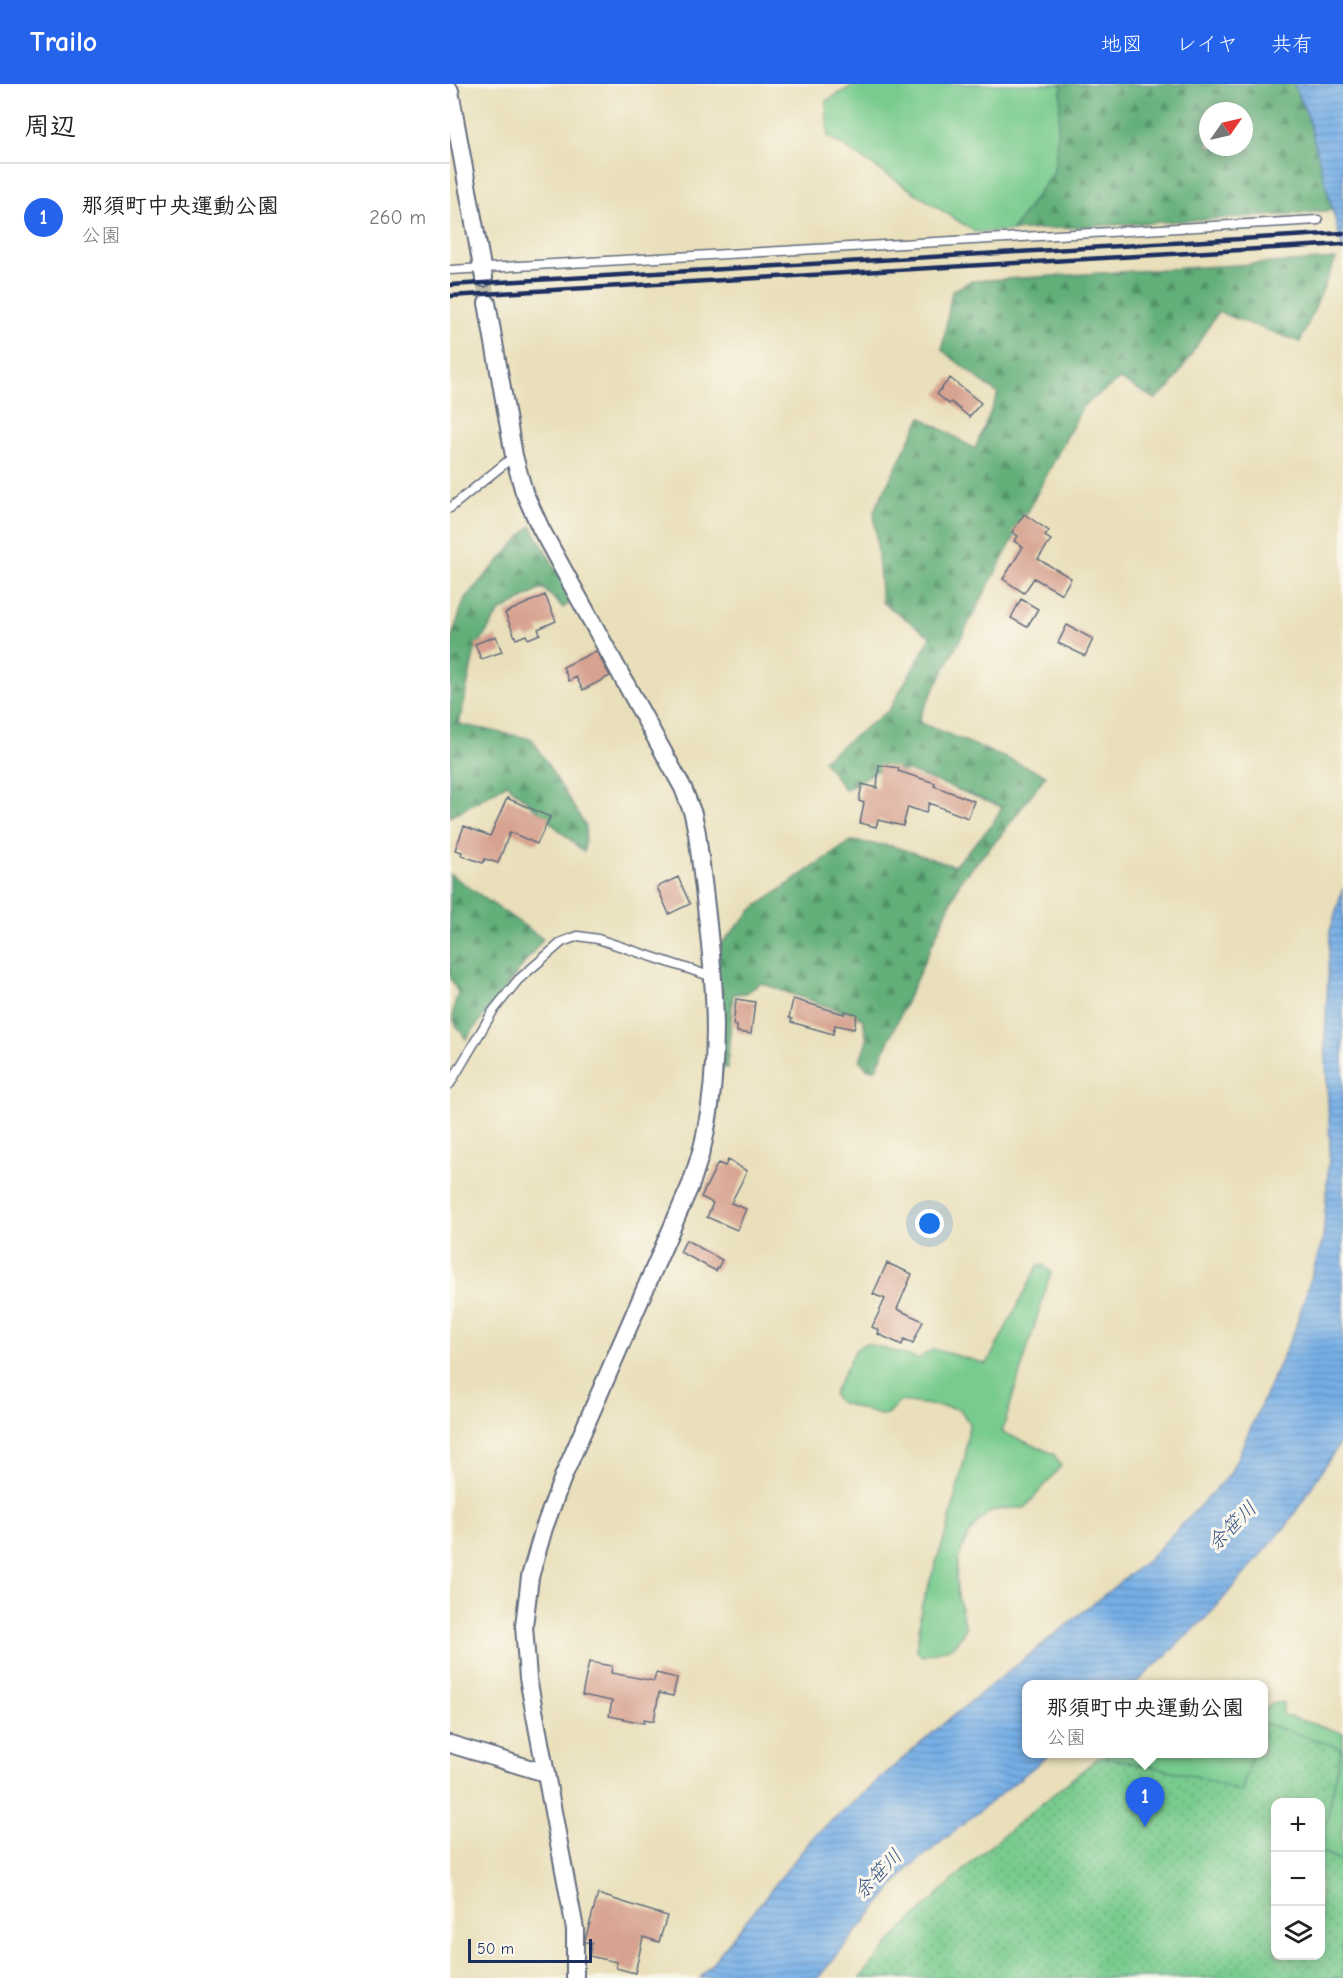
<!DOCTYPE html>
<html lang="ja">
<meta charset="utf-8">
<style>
body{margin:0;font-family:"Comic Neue","Klee One",sans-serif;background:#f2f2f2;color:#222}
.controls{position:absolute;right:18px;bottom:18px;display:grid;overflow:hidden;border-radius:12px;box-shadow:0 3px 15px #0003}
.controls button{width:54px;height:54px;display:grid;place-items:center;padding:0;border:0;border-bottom:2px solid #e0e0e0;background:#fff;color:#222;font:30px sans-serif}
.compass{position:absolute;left:749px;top:18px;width:54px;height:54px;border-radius:50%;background:#fff;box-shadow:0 3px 15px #0003;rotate:56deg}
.scale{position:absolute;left:18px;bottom:15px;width:124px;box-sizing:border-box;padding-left:6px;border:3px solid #1b2f5e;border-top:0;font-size:16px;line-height:21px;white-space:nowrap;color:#1b2f5e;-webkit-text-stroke:4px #fbf7ec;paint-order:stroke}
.you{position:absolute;left:480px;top:1140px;width:21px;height:21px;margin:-15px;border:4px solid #fff;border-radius:50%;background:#1a73e8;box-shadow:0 0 0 9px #1a73e833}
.badge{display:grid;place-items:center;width:39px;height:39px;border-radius:50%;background:#2563eb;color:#fff;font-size:20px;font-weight:700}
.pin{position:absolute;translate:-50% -50px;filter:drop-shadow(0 2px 3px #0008)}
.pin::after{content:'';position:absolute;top:32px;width:21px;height:18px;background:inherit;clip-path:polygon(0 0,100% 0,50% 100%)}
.popup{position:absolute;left:572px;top:1596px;width:246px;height:78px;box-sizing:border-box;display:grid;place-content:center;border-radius:12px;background:#fff;filter:drop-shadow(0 2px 4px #0005);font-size:20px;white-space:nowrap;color:#767676}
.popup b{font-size:22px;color:#222}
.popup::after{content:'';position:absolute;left:50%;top:100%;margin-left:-12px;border:12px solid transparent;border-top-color:#fff}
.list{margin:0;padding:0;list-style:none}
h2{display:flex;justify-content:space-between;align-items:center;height:78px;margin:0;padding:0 24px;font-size:26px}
h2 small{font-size:20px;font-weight:400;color:#767676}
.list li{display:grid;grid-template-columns:39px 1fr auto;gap:18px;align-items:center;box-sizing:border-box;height:108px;padding:0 24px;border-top:2px solid #e0e0e0}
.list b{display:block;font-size:22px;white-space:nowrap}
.list p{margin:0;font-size:20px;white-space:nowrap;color:#767676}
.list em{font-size:20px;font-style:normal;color:#767676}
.icon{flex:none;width:33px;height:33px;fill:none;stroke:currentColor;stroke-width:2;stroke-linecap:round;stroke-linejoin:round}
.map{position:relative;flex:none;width:893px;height:1894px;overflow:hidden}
header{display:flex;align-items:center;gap:36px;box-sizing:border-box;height:84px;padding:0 30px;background:#2563eb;color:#fff}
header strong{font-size:28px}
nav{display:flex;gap:33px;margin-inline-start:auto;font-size:21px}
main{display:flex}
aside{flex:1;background:#fff}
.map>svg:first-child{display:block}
</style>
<header>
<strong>Trailo</strong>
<nav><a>地図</a><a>レイヤ</a><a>共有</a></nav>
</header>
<main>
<aside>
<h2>周辺<small></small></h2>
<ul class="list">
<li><span class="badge">1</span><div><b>那須町中央運動公園</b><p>公園</p></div><em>260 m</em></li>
</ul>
</aside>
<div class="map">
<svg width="893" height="1894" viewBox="0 0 893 1894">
<defs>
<pattern id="forest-firs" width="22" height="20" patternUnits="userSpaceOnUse" patternTransform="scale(1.5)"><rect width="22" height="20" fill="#62af79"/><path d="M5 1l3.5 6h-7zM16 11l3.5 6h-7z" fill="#508f66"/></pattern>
<pattern id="park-dots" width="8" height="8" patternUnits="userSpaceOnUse" patternTransform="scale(1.5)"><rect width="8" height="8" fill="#78cb8e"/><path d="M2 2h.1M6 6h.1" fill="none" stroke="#62a577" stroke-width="1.8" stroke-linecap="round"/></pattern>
<pattern id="water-rules" width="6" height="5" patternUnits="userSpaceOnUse" patternTransform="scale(1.5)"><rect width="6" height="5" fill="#76afe6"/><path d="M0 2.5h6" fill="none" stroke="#608fbe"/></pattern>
</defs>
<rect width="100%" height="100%" fill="#fbf7ec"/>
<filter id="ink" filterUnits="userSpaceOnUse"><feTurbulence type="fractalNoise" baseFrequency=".0167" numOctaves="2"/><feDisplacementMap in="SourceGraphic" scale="12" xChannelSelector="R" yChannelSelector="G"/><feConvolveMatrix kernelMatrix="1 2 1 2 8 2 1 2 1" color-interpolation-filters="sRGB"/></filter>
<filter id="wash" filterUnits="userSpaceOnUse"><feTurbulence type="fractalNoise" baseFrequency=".008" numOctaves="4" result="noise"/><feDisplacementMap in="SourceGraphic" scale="24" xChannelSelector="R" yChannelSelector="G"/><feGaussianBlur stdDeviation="1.35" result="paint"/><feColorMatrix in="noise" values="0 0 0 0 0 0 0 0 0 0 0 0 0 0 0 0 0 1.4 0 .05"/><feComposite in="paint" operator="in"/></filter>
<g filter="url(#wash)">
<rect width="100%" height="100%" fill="#e9dfba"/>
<path fill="#78cb8e" stroke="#4a7d76" stroke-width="1.5" d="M 406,0 L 612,0 L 604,87 L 562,147 L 525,148 L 378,52 L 376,17 Z
M 593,1181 L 601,1188 L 552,1348 L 604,1370 L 611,1382 L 575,1424 C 565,1424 552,1423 543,1427 C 524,1436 509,1464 507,1484 C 504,1504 511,1525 516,1544 L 503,1563 L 472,1572 L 467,1567 L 471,1524 L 498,1443 L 515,1373 L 519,1339 L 510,1325 L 450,1317 L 437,1330 L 430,1331 L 389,1318 L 383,1311 L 406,1265 L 416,1259 L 468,1275 L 483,1265 L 537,1280 L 588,1182 Z
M 833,1618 L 833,1631 L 893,1649 L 893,1739 C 889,1753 893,1769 893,1784 L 871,1771 L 871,1734 L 883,1675 L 807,1716 L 655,1678 L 656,1670 L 813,1670 L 814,1625 L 820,1620 Z"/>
<path fill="url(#forest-firs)" stroke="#3e6f6c" stroke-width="1.5" fill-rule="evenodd" d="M 612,0 L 844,0 L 858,33 L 884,126 L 847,130 L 562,147 L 604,87 ZM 758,27 L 794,27 L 794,63 L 758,63 Z
M 886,175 L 850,258 L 768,228 L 721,302 L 705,315 L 670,295 L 633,322 L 471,630 L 469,638 L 596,691 L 552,750 L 511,796 L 426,985 L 417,985 L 410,976 L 417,956 L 413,935 L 311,899 L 296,909 L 283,910 L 277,984 L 269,982 L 268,863 L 304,824 L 401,757 L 442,762 L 504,782 L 541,742 L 552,723 L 459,687 L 426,687 L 395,706 L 373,676 L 439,626 L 481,553 L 432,518 L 424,427 L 471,333 L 525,365 L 548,310 L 492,266 L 502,207 L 521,197 Z
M 81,442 L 124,516 L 113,524 L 93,504 L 49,528 L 25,566 L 9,640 L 82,655 L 136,743 L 134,768 L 57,700 L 0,733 L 0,558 L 15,514 Z
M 0,790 L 93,855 L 16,955 C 0,933 0,935 8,909 L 0,892 Z"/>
<path fill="url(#park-dots)" stroke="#4a7d76" stroke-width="1.5" fill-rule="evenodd" d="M 814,1639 L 891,1664 L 871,1767 L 893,1779 L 893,1894 L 410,1894 L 453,1844 L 533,1768 L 650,1672 L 745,1692 L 791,1708 L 802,1670 L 813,1670 ZM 826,1718 L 870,1718 L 870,1872 L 826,1872 Z"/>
<path fill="url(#water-rules)" stroke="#486fa2" stroke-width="1.5" d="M 844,0 L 893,0 L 893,166 L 858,33 Z
M 893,804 L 893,1354 L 837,1441 L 758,1532 L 685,1600 L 576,1600 L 576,1670 L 600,1670 L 459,1784 L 368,1894 L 250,1894 L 365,1751 L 494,1639 L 699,1475 L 780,1390 L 845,1245 L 873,1155 L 880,1060 L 875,957 L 880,847 Z"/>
<g id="blocks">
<path fill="#d7a290" d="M 500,294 L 531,319 L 519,333 L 501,318 L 499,320 L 487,310 Z
M 574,430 L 599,447 L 595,452 L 601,456 L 588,475 L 621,494 L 612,510 L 584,494 L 574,509 L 553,495 L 573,463 L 564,457 L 568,452 L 562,448 Z
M 95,511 L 106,537 L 88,545 L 90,550 L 78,555 L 76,551 L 66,555 L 55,529 Z
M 571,515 L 588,525 L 577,543 L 561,534 Z
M 617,541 L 643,555 L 635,572 L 608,559 Z
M 46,552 L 52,568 L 31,575 L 25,560 Z
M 146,567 L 160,592 L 133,606 L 126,593 L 119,597 L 113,583 Z
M 429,681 L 449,684 L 448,687 L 485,699 L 484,702 L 524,717 L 518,734 L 479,719 L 476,729 L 458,723 L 453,742 L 428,736 L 426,743 L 410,739 L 414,719 L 409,717 L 412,700 L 427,704 Z
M 57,714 L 100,733 L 87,760 L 60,748 L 48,779 L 35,775 L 33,779 L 11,771 L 12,768 L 5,766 L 14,742 L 40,752 Z
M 228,793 L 240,820 L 219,830 L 207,803 Z
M 286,915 L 305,918 L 301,950 L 287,948 L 287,942 L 283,941 Z
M 343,915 L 394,930 L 395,927 L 407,930 L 404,945 L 385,941 L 383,950 L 341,938 L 342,935 L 339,934 Z
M 278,1076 L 297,1087 L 281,1119 L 296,1125 L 287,1146 L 257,1133 L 263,1119 L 251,1113 L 268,1079 L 275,1082 Z
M 236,1156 L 272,1176 L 266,1187 L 230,1168 Z
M 437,1179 L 462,1190 L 447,1225 L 473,1237 L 463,1259 L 454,1255 L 452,1261 L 428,1250 L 429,1246 L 422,1243 L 435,1215 L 423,1210 Z
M 139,1578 L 162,1582 L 161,1589 L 204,1597 L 206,1589 L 227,1594 L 223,1612 L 209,1609 L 204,1637 L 194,1635 L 194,1639 L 159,1632 L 162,1617 L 132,1611 Z
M 148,1810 L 217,1832 L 209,1858 L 193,1853 L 185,1889 L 166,1884 L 167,1878 L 139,1872 L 142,1859 L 135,1858 L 135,1856 Z"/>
</g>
</g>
<g filter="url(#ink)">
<use href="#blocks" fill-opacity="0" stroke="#636d7e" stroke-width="1.5"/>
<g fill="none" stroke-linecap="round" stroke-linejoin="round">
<path stroke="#c0bca8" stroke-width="16" stroke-dasharray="16 8" stroke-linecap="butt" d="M 34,194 L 37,219"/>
<g stroke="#636d7e" stroke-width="11">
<path id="lane" d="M 0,186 L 868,136
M 0,424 L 64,372
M 0,1000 L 43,927 L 68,896 L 112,858 L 128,852 L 148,855 L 263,893"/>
</g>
<g stroke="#636d7e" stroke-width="20">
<path id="street" d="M 0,7 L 34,194
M 37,219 L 64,372 L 74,408 L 91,445 L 233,704 L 243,730 L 247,749 C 259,848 276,952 255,1051 C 252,1068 246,1084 241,1100 L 113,1393 L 94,1444 L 80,1493 L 74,1542 L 78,1594 L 125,1845 L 125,1894
M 0,1660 L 95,1689"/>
</g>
<use href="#lane" stroke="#fff" stroke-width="8"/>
<use href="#street" stroke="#fff" stroke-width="16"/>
<path stroke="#1b2f5e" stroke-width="4.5" d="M 0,201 L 893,149
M 0,212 L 893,160"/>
</g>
</g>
<g text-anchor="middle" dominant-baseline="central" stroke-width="6" stroke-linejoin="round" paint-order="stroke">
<g font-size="20" font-style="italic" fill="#365587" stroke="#fbf7ec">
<text transform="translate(782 1442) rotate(-45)">余笹川</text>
<text transform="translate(428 1790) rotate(-46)">余笹川</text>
</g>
</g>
</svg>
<div class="controls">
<button>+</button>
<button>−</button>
<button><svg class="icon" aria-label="layers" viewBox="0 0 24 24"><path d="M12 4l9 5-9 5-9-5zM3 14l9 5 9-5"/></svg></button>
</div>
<svg class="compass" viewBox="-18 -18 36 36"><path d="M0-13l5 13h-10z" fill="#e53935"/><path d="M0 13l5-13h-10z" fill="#767676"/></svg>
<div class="scale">50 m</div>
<div class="you"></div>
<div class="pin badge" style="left:695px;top:1743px">1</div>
<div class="popup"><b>那須町中央運動公園</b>公園</div>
</div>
</main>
